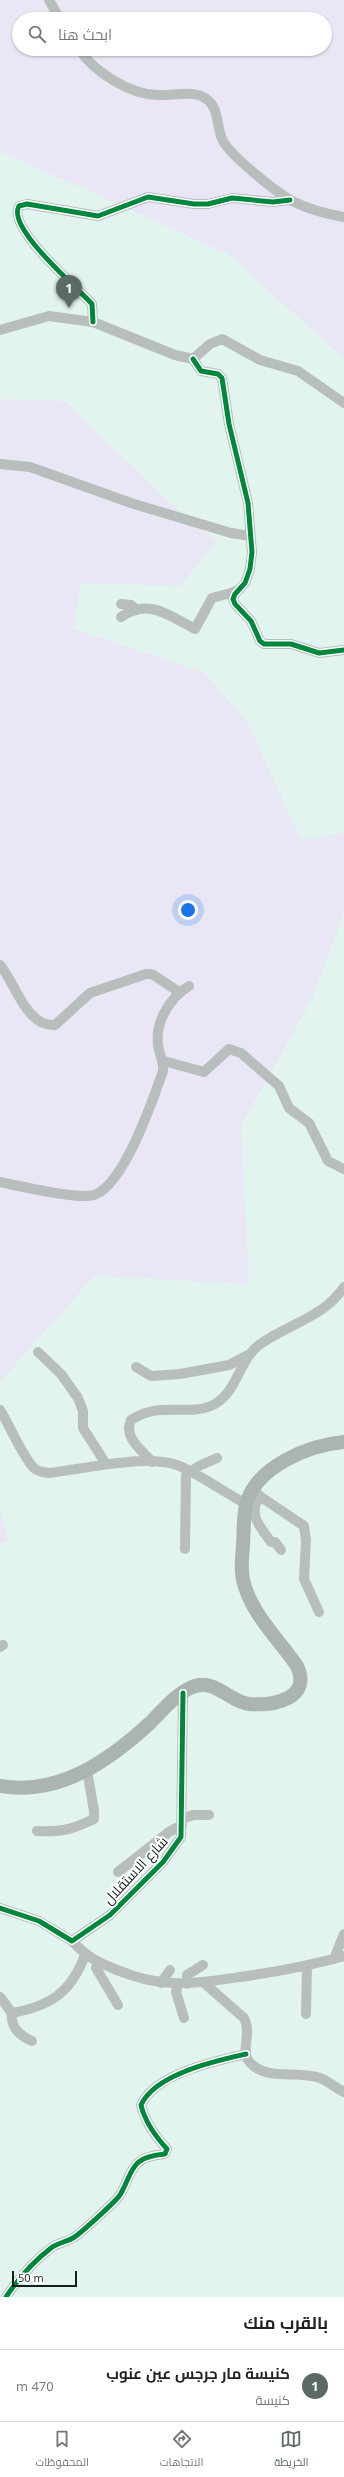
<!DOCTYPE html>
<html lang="ar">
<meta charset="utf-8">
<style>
body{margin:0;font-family:"Open Sans",Cairo,sans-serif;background:#f6f6f6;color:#222;direction:rtl}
.scale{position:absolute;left:12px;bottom:10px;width:65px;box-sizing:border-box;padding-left:4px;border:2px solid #131f1b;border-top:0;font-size:11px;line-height:14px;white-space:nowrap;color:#131f1b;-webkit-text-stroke:3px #fff;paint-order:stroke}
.you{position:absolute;left:188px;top:910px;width:14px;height:14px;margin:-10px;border:3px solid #fff;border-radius:50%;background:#1a73e8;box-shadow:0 0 0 6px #1a73e833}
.badge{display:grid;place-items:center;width:26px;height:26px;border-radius:50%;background:#5b6a65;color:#fff;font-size:13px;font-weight:700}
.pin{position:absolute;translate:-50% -33px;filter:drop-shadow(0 1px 2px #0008)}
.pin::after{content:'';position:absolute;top:21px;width:14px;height:12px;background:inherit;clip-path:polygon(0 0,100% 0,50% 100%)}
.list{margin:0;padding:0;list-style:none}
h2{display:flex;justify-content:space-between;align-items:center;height:52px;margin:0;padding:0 16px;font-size:17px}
h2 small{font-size:13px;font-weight:400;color:#767676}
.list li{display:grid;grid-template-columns:26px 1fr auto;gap:12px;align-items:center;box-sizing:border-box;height:72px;padding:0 16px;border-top:1px solid #e0e0e0}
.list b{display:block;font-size:15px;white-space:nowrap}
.list p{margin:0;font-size:13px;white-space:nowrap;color:#767676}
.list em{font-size:13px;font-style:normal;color:#767676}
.icon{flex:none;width:22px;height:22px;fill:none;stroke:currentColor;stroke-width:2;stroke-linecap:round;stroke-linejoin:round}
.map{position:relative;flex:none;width:344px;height:2297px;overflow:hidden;direction:ltr}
.search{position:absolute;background:#fff;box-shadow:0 1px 3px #0004;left:12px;right:12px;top:12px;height:44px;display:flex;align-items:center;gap:10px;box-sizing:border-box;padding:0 14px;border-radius:22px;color:#767676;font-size:15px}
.sheet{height:124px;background:#fff}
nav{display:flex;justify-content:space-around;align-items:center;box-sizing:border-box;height:56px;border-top:1px solid #e0e0e0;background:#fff;font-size:11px;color:#767676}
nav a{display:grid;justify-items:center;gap:2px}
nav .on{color:#5b6a65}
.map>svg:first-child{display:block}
</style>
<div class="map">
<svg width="344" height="2297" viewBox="0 0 344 2297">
<rect width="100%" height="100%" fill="#e2f4ee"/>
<path fill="#e9e7f6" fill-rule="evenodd" d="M 0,0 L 344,0 L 344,359 L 228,254 L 0,151 ZM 19,19 L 325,19 L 325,49 L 19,49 Z
M 0,399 L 65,401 L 171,504 L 217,541 L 180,586 L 81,583 L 74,629 L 205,673 L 247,722 L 301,839 L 344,833 L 344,913 L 311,1001 L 241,1125 L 249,1284 L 94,1276 L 0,1382 Z
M 0,1508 L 8,1541 L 0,1544 Z"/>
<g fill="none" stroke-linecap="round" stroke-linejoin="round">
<path stroke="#b8bebc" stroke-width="10" d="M 49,0 L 60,19
M 79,49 C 94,72 129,94 157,95 C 171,96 193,90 205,98 C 220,107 216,128 223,141 C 232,157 276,192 292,201 C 308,209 326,214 344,217
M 93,322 L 92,304 C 79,289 6,228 19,206 L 27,204 L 98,216 L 148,197 L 194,204 L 208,204 L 232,198 L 273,202 L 290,200
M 0,330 L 49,316 L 93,322 L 175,355 L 193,359 L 210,344 L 222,339 L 260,360 L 298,371 L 344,403
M 193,359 L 201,371 L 218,374 L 222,378 L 229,424 L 248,503 L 252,552 L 250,569 L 245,583 L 235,594 L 233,599 L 235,604 L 251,621 L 260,641 L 264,644 L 291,644 L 319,653 L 344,650
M 0,464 L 30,467 L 131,503 L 231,533 L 250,536
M 121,604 L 131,605 L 136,609
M 121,617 C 149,598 168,615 195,629 L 212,598 L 231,593 L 240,589
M 0,965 C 16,984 26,1027 55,1025 L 90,993 L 146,974 L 152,974 L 179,992
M 164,1061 L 204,1072 L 229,1049 L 241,1053 L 279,1086 L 289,1108 L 309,1123 L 328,1161 L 344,1169
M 0,1182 C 19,1186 78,1200 94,1195 C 124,1185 153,1100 163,1071 C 164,1062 161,1059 159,1050 C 153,1025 168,999 189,986
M 38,1352 L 61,1374 L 78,1398 L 83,1411 L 83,1428 L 106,1464
M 136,1367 L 151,1376 L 180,1374 L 229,1365 L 248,1355
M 0,1410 C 9,1424 23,1458 34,1468 C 38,1472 44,1472 49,1473 C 84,1469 143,1454 177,1465 C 196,1472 227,1494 246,1504
M 152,1462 C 141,1449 123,1437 131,1420 C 159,1401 187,1416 211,1406 C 237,1395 238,1361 259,1345 C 288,1324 323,1318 344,1287
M 252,1491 L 304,1526 L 306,1540 L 304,1579 L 319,1612
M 259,1495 C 249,1516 258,1524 271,1542 L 275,1542 L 281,1550
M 185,1549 L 186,1475 L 199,1466 L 217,1458
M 0,1647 L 3,1645
M 182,1819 L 193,1815 L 209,1815
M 37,1831 C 62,1832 71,1830 94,1819 L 94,1811 L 87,1770
M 118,1872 L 169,1832 L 182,1825
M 0,1908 L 39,1921 L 72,1941 L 110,1915 L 163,1862 L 181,1837 L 183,1693
M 72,1941 C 87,1957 97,1962 117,1970 C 163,1989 192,1984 240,1977 C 275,1972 309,1966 344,1956
M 334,1959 L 344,1934
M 98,1962 L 96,1968 L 118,2005
M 203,1982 L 244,2018 C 252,2033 241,2049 248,2060 C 263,2082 297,2070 320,2078 C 328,2081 336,2088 344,2092
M 161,1983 L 170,1970
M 178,1984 L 176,1992 L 184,2018
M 187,1984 L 187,1975 L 203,1965
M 0,1997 L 12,2013 C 50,2006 71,1993 85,1955
M 12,2013 C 10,2027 20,2036 32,2041
M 306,2014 L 307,1967
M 6,2297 C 18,2279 34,2261 51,2248 C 57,2243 66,2242 73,2238 C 80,2234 115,2202 120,2195 C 134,2171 129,2157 165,2154 L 167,2149 C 156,2137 145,2122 141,2105 C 155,2074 215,2061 246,2054"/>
<path stroke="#acb4b2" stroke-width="14" d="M 0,1786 C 59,1796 109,1761 151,1722 C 162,1711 175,1695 190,1688 C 214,1676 229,1702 249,1704 C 275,1706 312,1698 297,1666 C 280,1641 254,1616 245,1587 C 240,1573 242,1559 243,1545 C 244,1532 243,1518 246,1505 C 255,1467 309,1445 344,1442"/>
<g stroke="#fff" stroke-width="8">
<path id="cycleway" d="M 93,322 L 92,304 C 79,289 6,228 19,206 L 27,204 L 98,216 L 148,197 L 194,204 L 208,204 L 232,198 L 273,202 L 290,200
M 193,359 L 201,371 L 218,374 L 222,378 L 229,424 L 248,503 L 252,552 L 250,569 L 245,583 L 235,594 L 233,599 L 235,604 L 251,621 L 260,641 L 264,644 L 291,644 L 319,653 L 344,650
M 0,1908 L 39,1921 L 72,1941 L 110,1915 L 163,1862 L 181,1837 L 183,1693
M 6,2297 C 18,2279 34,2261 51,2248 C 57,2243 66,2242 73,2238 C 80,2234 115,2202 120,2195 C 134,2171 129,2157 165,2154 L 167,2149 C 156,2137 145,2122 141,2105 C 155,2074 215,2061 246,2054"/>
</g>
<use href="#cycleway" stroke="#00873e" stroke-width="5"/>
</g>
<g text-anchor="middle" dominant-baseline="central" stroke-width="4" stroke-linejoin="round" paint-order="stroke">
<g font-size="14" fill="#131f1b" stroke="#fff">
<text transform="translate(135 1870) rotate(-47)">شارع الاستقلال</text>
</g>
</g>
</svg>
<div class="scale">50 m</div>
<div class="you"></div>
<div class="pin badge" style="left:69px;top:308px">1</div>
<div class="search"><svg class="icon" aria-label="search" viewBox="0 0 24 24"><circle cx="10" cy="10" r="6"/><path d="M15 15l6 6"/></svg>ابحث هنا</div>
</div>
<section class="sheet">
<h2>بالقرب منك<small></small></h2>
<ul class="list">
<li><span class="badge">1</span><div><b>كنيسة مار جرجس عين عنوب</b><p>كنيسة</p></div><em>470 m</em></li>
</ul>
</section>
<nav>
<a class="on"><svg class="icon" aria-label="map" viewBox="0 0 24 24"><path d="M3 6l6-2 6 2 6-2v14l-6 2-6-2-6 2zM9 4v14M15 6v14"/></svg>الخريطة</a>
<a><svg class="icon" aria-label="directions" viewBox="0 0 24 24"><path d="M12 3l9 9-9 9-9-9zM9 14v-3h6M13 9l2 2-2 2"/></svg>الاتجاهات</a>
<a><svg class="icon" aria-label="saved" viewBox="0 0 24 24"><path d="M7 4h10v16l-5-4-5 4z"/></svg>المحفوظات</a>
</nav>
